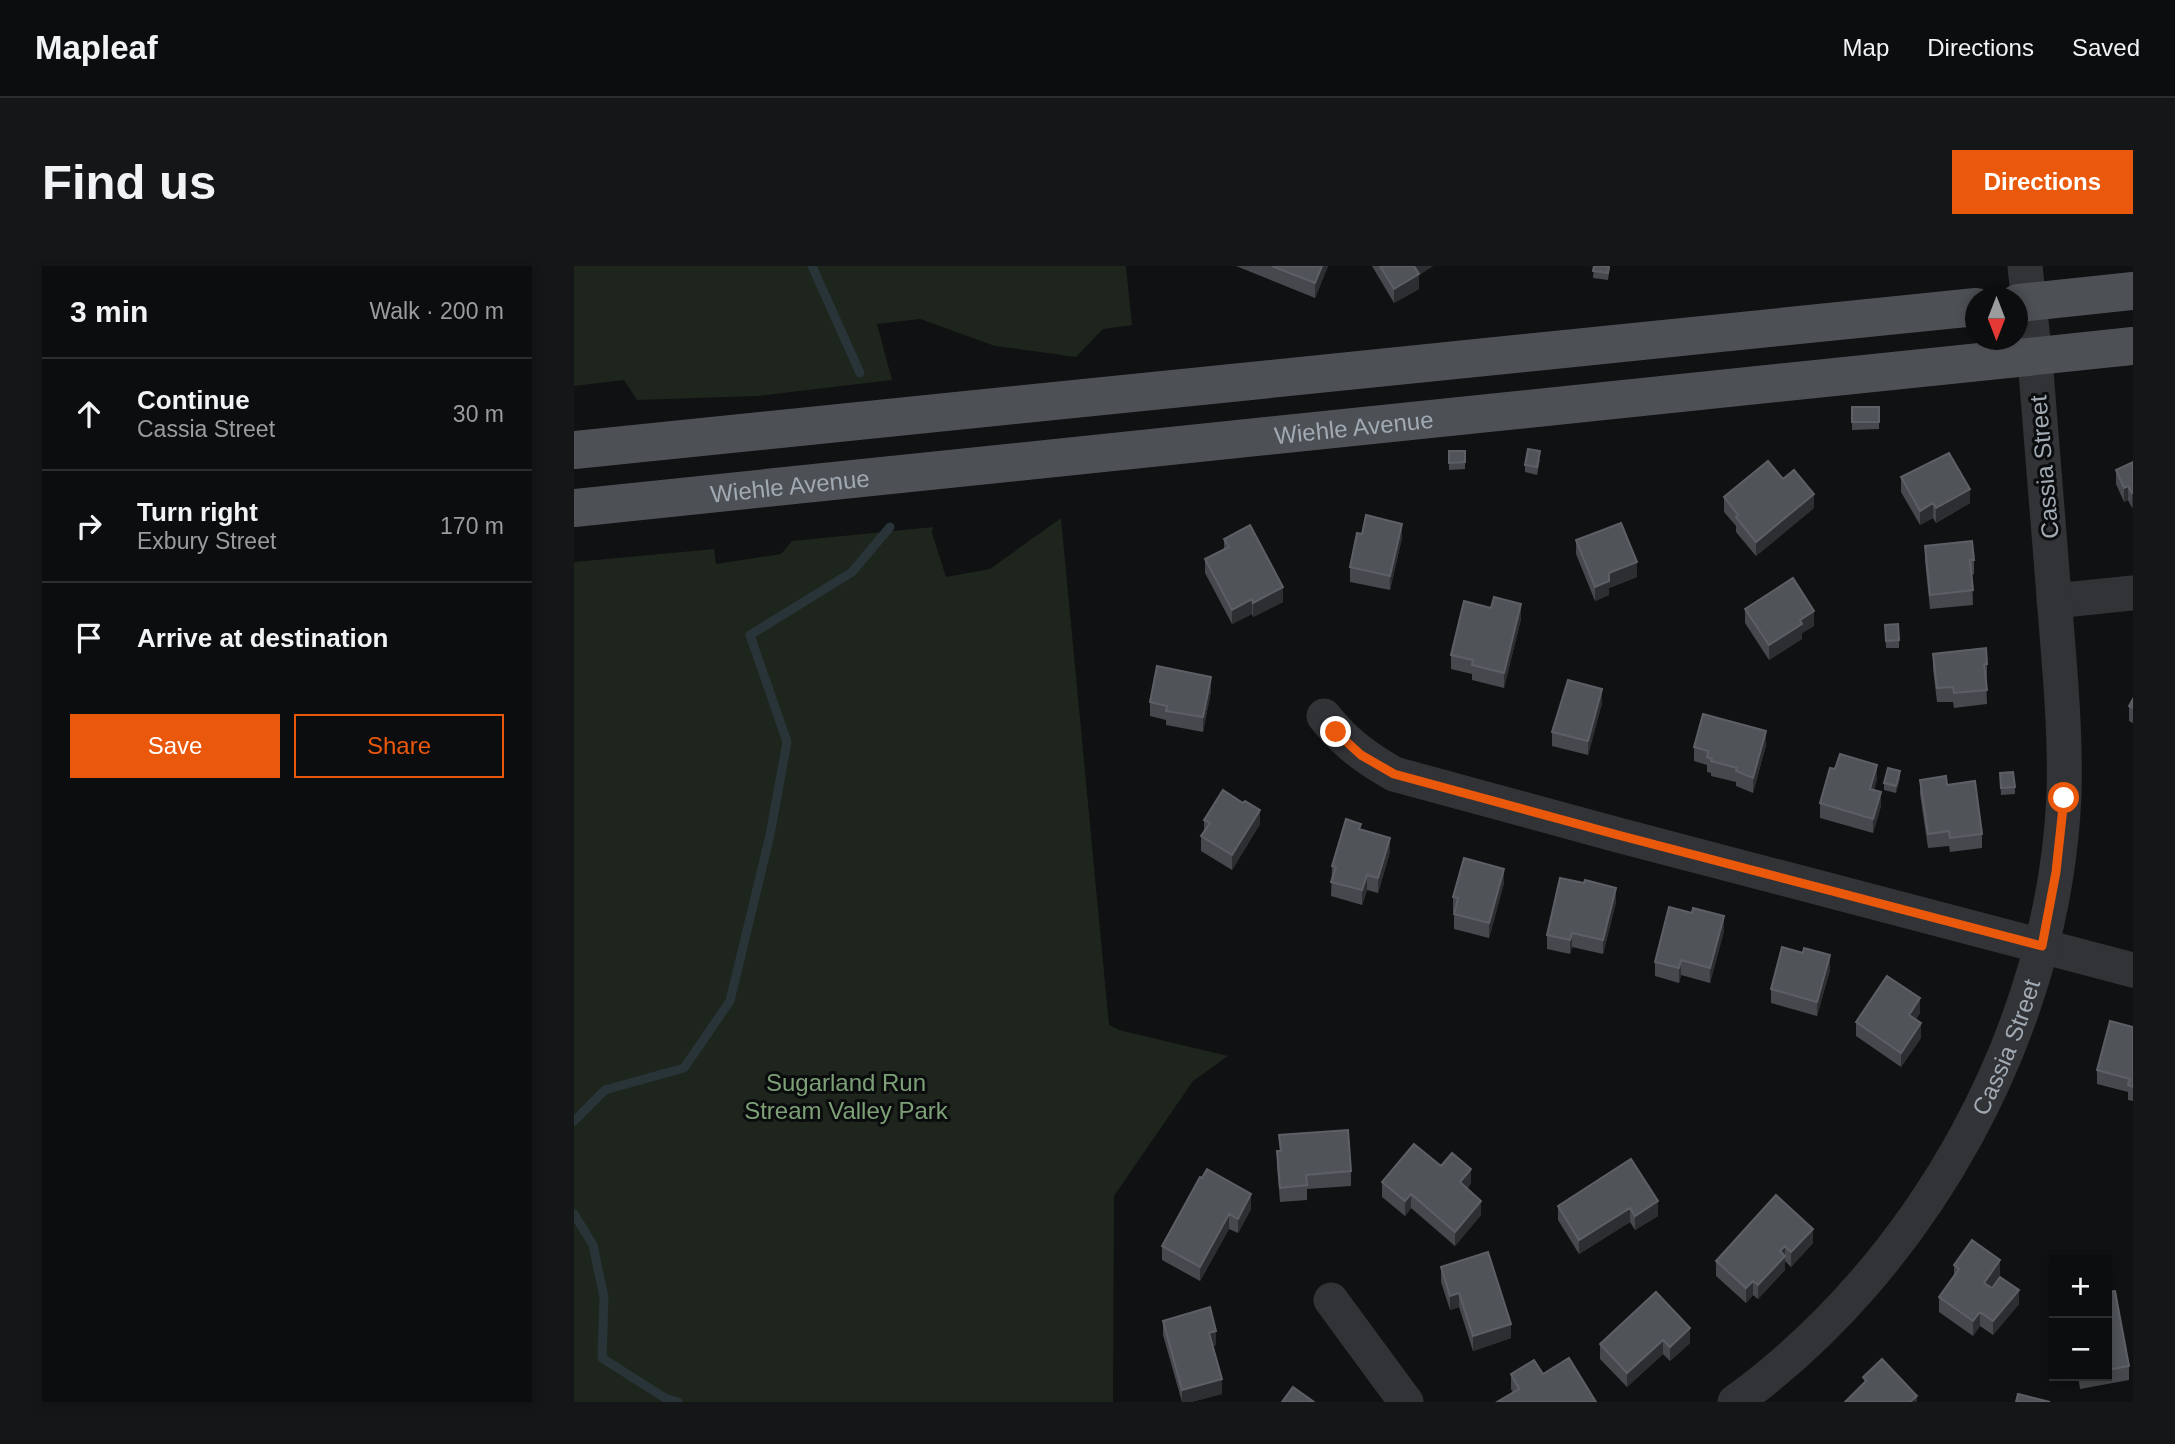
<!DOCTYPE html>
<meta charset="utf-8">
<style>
body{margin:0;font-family:Arial,sans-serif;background:#151617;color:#f1f3f6}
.controls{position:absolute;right:21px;bottom:21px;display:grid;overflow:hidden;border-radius:0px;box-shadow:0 4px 10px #0003}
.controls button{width:63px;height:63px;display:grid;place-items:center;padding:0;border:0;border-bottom:2px solid #2c2d2e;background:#0c0d0e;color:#f1f3f6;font:35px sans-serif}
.compass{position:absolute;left:1391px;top:21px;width:63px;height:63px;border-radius:50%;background:#0c0d0e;box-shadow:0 4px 10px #0003;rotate:180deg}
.stop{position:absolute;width:21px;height:21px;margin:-16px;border:5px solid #ea580c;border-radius:50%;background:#fff}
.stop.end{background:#ea580c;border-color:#fff;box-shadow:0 2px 7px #0008}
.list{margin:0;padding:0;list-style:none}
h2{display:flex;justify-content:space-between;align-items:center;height:91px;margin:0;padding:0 28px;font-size:30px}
h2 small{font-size:23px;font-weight:400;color:#9a9c9e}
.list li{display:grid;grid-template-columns:46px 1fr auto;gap:21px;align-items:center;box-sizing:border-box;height:112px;padding:0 28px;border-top:2px solid #2c2d2e}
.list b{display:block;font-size:26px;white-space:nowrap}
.list p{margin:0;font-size:23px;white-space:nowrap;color:#9a9c9e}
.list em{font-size:23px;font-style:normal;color:#9a9c9e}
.actions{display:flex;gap:14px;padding:21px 28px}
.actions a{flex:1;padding:16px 0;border:2px solid #ea580c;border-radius:0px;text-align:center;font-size:24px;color:#ea580c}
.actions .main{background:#ea580c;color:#fff}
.icon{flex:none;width:38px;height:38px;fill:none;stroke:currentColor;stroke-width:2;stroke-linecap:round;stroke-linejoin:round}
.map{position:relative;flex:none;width:1559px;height:1136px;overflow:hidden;border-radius:0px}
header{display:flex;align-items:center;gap:42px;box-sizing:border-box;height:98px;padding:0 35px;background:#0c0d0e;border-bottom:2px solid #2c2d2e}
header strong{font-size:33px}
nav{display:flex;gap:38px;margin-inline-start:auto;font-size:24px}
.intro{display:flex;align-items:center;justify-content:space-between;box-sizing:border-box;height:168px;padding:0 42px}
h1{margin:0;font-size:49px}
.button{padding:18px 32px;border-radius:0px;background:#ea580c;color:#fff;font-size:24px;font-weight:700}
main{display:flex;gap:42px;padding:0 42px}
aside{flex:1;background:#0c0d0e;border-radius:0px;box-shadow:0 4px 10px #0003}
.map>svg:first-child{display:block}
</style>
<header>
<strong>Mapleaf</strong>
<nav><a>Map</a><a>Directions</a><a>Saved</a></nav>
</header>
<div class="intro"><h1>Find us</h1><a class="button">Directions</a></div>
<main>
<aside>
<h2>3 min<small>Walk · 200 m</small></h2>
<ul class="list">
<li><svg class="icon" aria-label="ahead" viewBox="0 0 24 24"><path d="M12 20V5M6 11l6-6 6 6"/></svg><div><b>Continue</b><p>Cassia Street</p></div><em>30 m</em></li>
<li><svg class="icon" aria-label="right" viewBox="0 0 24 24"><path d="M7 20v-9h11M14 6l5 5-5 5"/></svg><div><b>Turn right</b><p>Exbury Street</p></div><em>170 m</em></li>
<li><svg class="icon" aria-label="arrive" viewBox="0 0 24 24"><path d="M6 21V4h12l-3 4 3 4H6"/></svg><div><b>Arrive at destination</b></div></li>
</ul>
<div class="actions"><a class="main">Save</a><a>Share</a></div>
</aside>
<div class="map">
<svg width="1559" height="1136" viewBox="0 0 1559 1136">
<rect width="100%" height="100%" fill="#101112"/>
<path fill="#1d251d" d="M 0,0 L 552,0 L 558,59 L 529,63 L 502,91 L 421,80 L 346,53 L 303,58 L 318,114 L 183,130 L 63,134 L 50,114 L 0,120 Z
M 487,252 L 535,759 L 545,764 L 654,790 L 619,815 L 540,930 L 539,1136 L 0,1136 L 0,296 L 140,283 L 142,298 L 207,288 L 218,275 L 359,261 L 358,267 L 372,311 L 416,303 Z"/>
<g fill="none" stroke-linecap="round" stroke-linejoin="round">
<path stroke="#293438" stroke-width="9" d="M 238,0 L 286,107
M 0,855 L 31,824 L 110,802 L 156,735 L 196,569 L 213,476 L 176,369 L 278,306 L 316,261
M 0,948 L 19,979 L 30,1031 L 28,1092 L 91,1132 L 104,1136"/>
<g stroke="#313337" stroke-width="35">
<path d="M 1480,335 L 1559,327"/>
<path d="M 750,450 C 770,476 792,492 820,508 L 1044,569 L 1559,704"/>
<path d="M 757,1034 L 832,1136"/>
<path id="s1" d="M 1161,1136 C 1350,999 1480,763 1490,529 C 1492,462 1485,397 1480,330 C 1473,251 1468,172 1461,93 C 1458,62 1454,31 1451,0"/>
</g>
<g stroke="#4d5156" stroke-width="38">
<path d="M 1444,37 L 1559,25"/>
<path d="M 0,184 L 1402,41"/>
<path id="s2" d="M 0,242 L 1559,80"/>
</g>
</g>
<path fill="#46484d" d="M 662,0 L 754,0 L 741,32 Z
M 798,0 L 859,0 L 845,9 L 845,23 L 820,37 Z
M 1020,0 L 1036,0 L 1034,14 L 1019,12 Z
M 1278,141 L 1305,141 L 1305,163 L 1278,164 Z
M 875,185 L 891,185 L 891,203 L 875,204 Z
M 966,193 L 963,209 L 951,206 L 951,199 Z
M 1559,196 L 1559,241 L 1558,242 L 1554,234 L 1550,236 L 1542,218 L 1542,204 Z
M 1327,211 L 1396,237 L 1362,257 L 1359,252 L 1346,259 L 1327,226 Z
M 1209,213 L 1240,242 L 1182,290 L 1162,266 L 1162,260 L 1150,246 L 1150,231 Z
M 828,272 L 816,324 L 776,316 L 776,301 Z
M 650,273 L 709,336 L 679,351 L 678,348 L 658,358 L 631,307 L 631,293 L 650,283 Z
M 1002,274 L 1063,311 L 1035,322 L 1035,329 L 1021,335 L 1002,288 Z
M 1351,280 L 1400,294 L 1400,308 L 1398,309 L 1399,339 L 1356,343 L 1351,295 Z
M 1171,343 L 1240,360 L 1228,367 L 1228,373 L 1195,394 L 1171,357 Z
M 947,353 L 930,422 L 898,414 L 898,408 L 877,403 L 877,389 Z
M 1311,359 L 1325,374 L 1325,382 L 1312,382 Z
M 1359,388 L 1413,398 L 1413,412 L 1412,413 L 1413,438 L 1380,442 L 1379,436 L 1363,436 L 1359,403 Z
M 637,425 L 629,466 L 592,459 L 592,454 L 576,450 L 576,436 Z
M 1559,433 L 1559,457 L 1555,455 L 1555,440 Z
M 1028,437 L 1014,489 L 978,480 L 978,466 Z
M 1192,479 L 1179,527 L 1162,520 L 1162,516 L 1137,510 L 1137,507 L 1133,506 L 1133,499 L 1120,495 L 1120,481 Z
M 1426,507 L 1441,521 L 1441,528 L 1427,529 Z
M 1326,512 L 1322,527 L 1310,524 L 1310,517 Z
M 1303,513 L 1300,524 L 1307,540 L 1299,567 L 1246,552 L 1246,537 Z
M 1346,514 L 1373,519 L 1408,568 L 1408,582 L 1376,586 L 1375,580 L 1354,582 L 1346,528 Z
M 669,537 L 686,558 L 658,604 L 627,585 L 627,570 L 630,566 L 630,554 Z
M 787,564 L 816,586 L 804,627 L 793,624 L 788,639 L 757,630 L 758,600 Z
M 930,617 L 915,672 L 880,663 L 880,646 L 879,646 L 879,631 Z
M 1042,636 L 1029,688 L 998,681 L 996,688 L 973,683 L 973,669 Z
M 1150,665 L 1136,717 L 1107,709 L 1105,717 L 1081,710 L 1081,696 Z
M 1256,704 L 1243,750 L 1197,737 L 1197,723 Z
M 1346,747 L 1342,753 L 1347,772 L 1327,801 L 1282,770 L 1282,756 Z
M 1559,761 L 1559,835 L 1554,834 L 1554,826 L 1523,818 L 1523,804 Z
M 705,869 L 777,905 L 777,920 L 733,923 L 733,934 L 706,936 L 703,900 L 703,885 L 706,885 Z
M 1057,893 L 1084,950 L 1061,964 L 1056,956 L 1005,988 L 984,954 L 984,940 Z
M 867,900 L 897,917 L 893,923 L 907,949 L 881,980 L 837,942 L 831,950 L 808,931 L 808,916 Z
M 626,911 L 677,943 L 664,967 L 655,963 L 626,1015 L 588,994 L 588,980 Z
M 1202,929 L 1239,977 L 1217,1001 L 1211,995 L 1211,1004 L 1184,1033 L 1179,1029 L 1172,1037 L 1142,1010 L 1142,995 Z
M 1380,999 L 1426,1009 L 1416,1022 L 1445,1038 L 1419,1069 L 1406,1060 L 1399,1070 L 1365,1046 L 1365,1031 L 1380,1011 Z
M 867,1001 L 937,1072 L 899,1085 L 885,1041 L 876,1044 L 867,1016 Z
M 1082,1026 L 1116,1077 L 1096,1095 L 1089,1088 L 1053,1121 L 1026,1093 L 1026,1078 Z
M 1533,1026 L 1555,1100 L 1555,1114 L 1506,1123 L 1504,1110 L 1533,1110 Z
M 589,1055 L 642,1079 L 639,1080 L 648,1128 L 617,1136 L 608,1136 L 589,1069 Z
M 937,1108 L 969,1108 L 939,1127 L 937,1123 Z"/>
<path fill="#2c2e31" d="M 748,0 L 754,0 L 741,32 L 741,17 Z
M 839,0 L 859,0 L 845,9 L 845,23 L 820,37 L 820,23 Z
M 1554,220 L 1554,234 L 1550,236 L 1550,222 Z
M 1396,223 L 1396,237 L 1362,257 L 1362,242 Z
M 1559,226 L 1559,241 L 1558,242 L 1558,227 Z
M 1240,228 L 1240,242 L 1182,290 L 1182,276 Z
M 1359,237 L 1359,252 L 1346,259 L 1346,245 Z
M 828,258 L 828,272 L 816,324 L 816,310 Z
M 1063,296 L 1063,311 L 1035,322 L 1035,329 L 1021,335 L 1021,321 L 1035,307 Z
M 709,321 L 709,336 L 679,351 L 679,337 Z
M 678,333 L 678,348 L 658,358 L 658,344 Z
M 947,338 L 947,353 L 930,422 L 930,407 Z
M 1240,345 L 1240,360 L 1228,367 L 1228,373 L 1195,394 L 1195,379 L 1226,354 Z
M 637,411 L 637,425 L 629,466 L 629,451 Z
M 1028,423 L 1028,437 L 1014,489 L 1014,475 Z
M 1192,465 L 1192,479 L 1179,527 L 1179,512 Z
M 1303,499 L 1303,513 L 1296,537 L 1296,523 Z
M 1326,505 L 1326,512 L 1322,527 L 1322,520 Z
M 1307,526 L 1307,540 L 1299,567 L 1299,553 Z
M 686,544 L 686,558 L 658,604 L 658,589 Z
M 816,572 L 816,586 L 804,627 L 804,612 Z
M 930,603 L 930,617 L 915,672 L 915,657 Z
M 793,609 L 793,624 L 788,639 L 788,624 Z
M 1042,622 L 1042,636 L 1029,688 L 1029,674 Z
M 1150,650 L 1150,665 L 1136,717 L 1136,702 Z
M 998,667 L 998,681 L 996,688 L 996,674 Z
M 1256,689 L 1256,704 L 1243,750 L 1243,736 Z
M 1107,694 L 1107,709 L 1105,717 L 1105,702 Z
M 1346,732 L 1346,747 L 1335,763 L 1335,749 Z
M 1347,757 L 1347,772 L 1327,801 L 1327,787 Z
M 897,903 L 897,917 L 886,931 L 886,916 Z
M 677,928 L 677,943 L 664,967 L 664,953 Z
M 837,928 L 837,942 L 831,950 L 831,935 Z
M 907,935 L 907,949 L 881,980 L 881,966 Z
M 1084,935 L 1084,950 L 1061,964 L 1061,950 Z
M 1056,942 L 1056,956 L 1005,988 L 1005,974 Z
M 655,948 L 655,963 L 626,1015 L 626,1001 Z
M 1239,963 L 1239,977 L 1217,1001 L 1217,986 Z
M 1211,980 L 1211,1004 L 1184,1033 L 1184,1019 L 1206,985 Z
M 1426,994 L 1426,1009 L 1410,1031 L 1410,1017 Z
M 1179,1015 L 1179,1029 L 1172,1037 L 1172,1022 Z
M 1445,1024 L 1445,1038 L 1419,1069 L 1419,1055 Z
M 885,1027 L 885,1041 L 876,1044 L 876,1030 Z
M 1406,1046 L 1406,1060 L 1399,1070 L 1399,1055 Z
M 937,1058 L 937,1072 L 899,1085 L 899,1070 Z
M 1116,1062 L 1116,1077 L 1096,1095 L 1096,1081 Z
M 642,1065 L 642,1079 L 635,1081 L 635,1067 Z
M 1089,1074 L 1089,1088 L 1053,1121 L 1053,1107 Z
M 648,1113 L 648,1128 L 617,1136 L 608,1136 L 608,1124 Z
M 1343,1130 L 1343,1136 L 1336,1136 Z"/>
<path fill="#505358" stroke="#5c6066" stroke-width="2" d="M 698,0 L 748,0 L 741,17 Z
M 806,0 L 840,0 L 845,8 L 820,23 Z
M 1020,0 L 1035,0 L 1034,7 L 1019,5 Z
M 1278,141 L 1305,141 L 1305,156 L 1278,156 Z
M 954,183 L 966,185 L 963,201 L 951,199 Z
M 875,185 L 891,185 L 891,196 L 875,197 Z
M 1375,187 L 1396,223 L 1362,242 L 1359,237 L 1346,245 L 1327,211 Z
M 1194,195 L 1209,213 L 1220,204 L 1240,228 L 1182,276 L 1162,251 L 1164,249 L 1150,231 Z
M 1559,196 L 1559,226 L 1558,227 L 1554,220 L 1550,222 L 1542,204 Z
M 792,249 L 828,258 L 816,310 L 776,301 L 783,267 L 788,268 Z
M 1047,257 L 1063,296 L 1035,307 L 1035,315 L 1021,321 L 1002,274 Z
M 676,259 L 709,321 L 679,337 L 678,333 L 658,344 L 631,293 L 655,281 L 650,273 Z
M 1398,275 L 1400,294 L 1396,294 L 1399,324 L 1356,329 L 1351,280 Z
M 1219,312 L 1240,345 L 1226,354 L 1228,358 L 1195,379 L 1171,343 Z
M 920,331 L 947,338 L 930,407 L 898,399 L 899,394 L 877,389 L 890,335 L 917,342 Z
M 1324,358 L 1325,374 L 1312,375 L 1311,359 Z
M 1412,382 L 1413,398 L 1410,398 L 1413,424 L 1380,427 L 1379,421 L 1363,422 L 1359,388 Z
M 583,400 L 637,411 L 629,451 L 592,445 L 593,440 L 576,436 Z
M 994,414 L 1028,423 L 1014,475 L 978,466 Z
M 1559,433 L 1559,442 L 1555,440 Z
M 1129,448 L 1192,465 L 1179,512 L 1162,505 L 1163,502 L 1137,495 L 1138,493 L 1133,491 L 1134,485 L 1120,481 Z
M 1266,488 L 1303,499 L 1296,523 L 1307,526 L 1299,553 L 1246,537 L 1256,502 L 1261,503 Z
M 1314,502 L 1326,505 L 1322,520 L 1310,517 Z
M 1439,506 L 1441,521 L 1427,522 L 1426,507 Z
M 1372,510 L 1373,519 L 1401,515 L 1408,568 L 1376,572 L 1375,565 L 1354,568 L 1346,514 Z
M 649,524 L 669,537 L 671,535 L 686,544 L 658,589 L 627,570 L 636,557 L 630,554 Z
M 772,553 L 787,558 L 785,563 L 816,572 L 804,612 L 793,609 L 788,624 L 757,616 L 762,601 L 758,600 Z
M 890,592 L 930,603 L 915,657 L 880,648 L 884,632 L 879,631 Z
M 986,612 L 1010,617 L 1011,614 L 1042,622 L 1029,674 L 998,667 L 996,674 L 973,669 Z
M 1095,641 L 1118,647 L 1119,642 L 1150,650 L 1136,702 L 1107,694 L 1105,702 L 1081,696 Z
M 1208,681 L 1229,687 L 1230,682 L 1256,689 L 1243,736 L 1197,723 Z
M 1313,710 L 1346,732 L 1335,749 L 1347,757 L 1327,787 L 1282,756 Z
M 1536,755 L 1559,761 L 1559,821 L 1554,819 L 1556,813 L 1523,804 Z
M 774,864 L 777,905 L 732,909 L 733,919 L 706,922 L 703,885 L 707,885 L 705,869 Z
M 840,878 L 867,900 L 878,887 L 897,903 L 886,916 L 907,935 L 881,966 L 837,928 L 831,935 L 808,916 Z
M 1057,893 L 1084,935 L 1061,950 L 1056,942 L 1005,974 L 984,940 Z
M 633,903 L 677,928 L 664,953 L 655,948 L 626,1001 L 588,980 L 626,911 L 628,912 Z
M 1202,929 L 1239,963 L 1217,986 L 1211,980 L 1206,985 L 1211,990 L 1184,1019 L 1179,1015 L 1172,1022 L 1142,995 Z
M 1398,974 L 1426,994 L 1410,1017 L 1418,1022 L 1426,1011 L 1445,1024 L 1419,1055 L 1406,1046 L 1399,1055 L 1365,1031 L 1385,1003 L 1380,999 Z
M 914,986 L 937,1058 L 899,1070 L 885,1027 L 876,1030 L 867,1001 Z
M 1541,1025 L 1555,1100 L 1533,1104 L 1533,1026 Z
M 1082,1026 L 1116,1062 L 1096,1081 L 1089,1074 L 1053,1107 L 1026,1078 Z
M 636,1041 L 642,1065 L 635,1067 L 648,1113 L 608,1124 L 589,1055 Z
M 995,1092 L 1022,1136 L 923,1136 L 945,1123 L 937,1108 L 960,1094 L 969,1108 Z
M 1308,1093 L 1343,1130 L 1336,1136 L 1271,1136 L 1292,1115 L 1289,1111 Z
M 719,1121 L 740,1136 L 708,1136 Z
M 1444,1128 L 1476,1136 L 1442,1136 Z"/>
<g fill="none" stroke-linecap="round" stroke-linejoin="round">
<path stroke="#ea580c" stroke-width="9" d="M 762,466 L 787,489 L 820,508 L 1044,569 L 1468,680 L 1482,606 L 1490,532"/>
</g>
<g text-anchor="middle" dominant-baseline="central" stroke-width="6" stroke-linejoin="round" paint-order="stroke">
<g font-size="24" fill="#a1aab3" stroke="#0b0c0d">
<text stroke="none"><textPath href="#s2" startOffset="784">Wiehle Avenue</textPath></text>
<text transform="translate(1470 201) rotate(-95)">Cassia Street</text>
<text stroke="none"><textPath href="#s2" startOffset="217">Wiehle Avenue</textPath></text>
<text stroke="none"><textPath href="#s1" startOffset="453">Cassia Street</textPath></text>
</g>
<g font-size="24" fill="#7da077" stroke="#0b0c0d">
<text x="272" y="816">Sugarland Run<tspan x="272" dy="28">Stream Valley Park</tspan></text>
</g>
</g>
</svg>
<div class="controls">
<button>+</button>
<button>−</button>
</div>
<svg class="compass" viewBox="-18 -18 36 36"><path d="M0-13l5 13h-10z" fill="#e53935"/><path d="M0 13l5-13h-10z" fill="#9a9c9e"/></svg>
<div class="stop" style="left:1490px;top:532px"></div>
<div class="stop end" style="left:762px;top:466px"></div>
</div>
</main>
